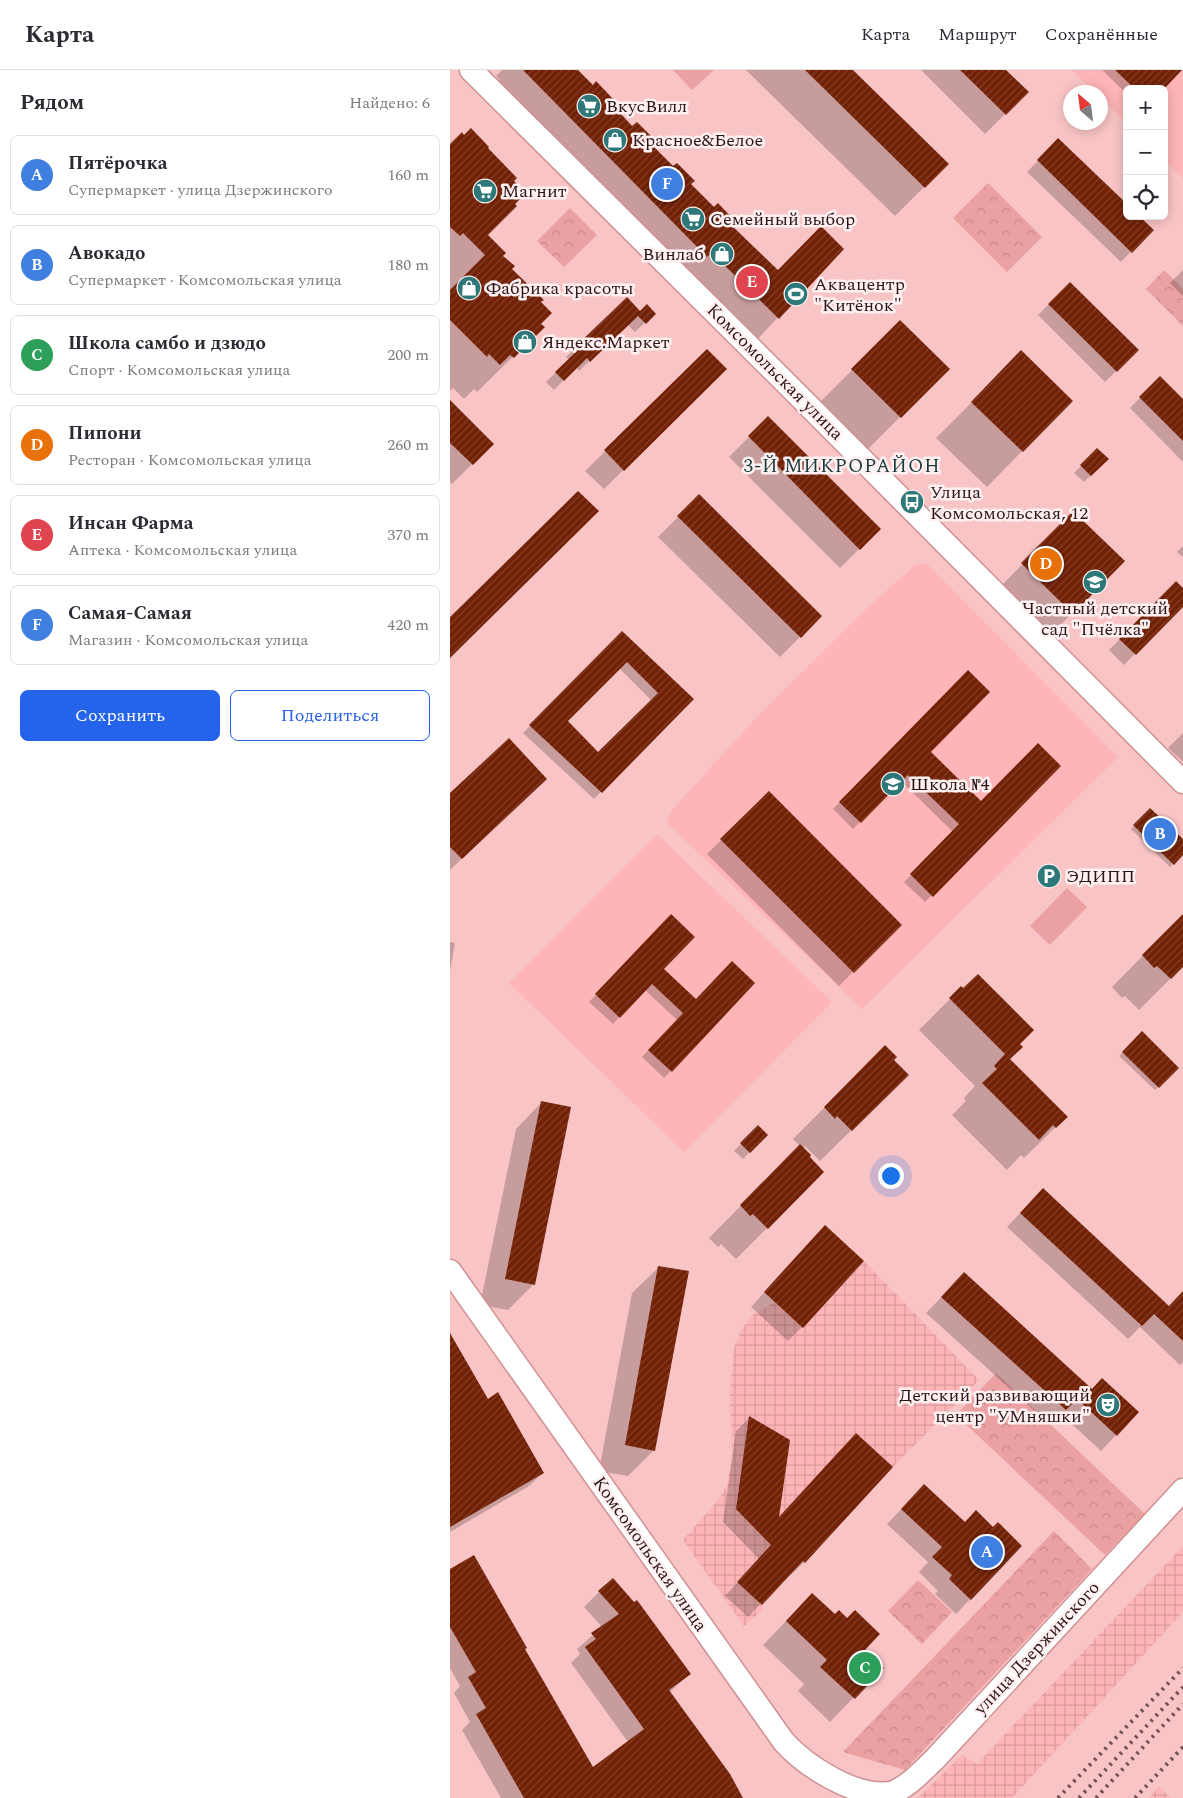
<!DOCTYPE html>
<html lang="ru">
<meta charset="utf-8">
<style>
body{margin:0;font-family:Spectral,serif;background:#f7f7f7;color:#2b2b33}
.controls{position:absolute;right:15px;top:15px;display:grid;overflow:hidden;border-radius:8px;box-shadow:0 2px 12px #0003}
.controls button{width:45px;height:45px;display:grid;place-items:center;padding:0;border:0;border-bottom:1px solid #e1e1e2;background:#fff;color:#2b2b33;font:25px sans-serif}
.compass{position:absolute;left:613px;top:15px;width:45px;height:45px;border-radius:50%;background:#fff;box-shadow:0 2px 12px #0003;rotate:332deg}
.you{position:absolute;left:440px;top:1105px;width:18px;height:18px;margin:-12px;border:4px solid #fff;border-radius:50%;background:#1a73e8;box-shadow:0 0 0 8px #1a73e833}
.badge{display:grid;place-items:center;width:32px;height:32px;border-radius:50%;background:#2563eb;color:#fff;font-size:16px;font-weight:700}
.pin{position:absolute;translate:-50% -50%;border:2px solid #fff;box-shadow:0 1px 5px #0006}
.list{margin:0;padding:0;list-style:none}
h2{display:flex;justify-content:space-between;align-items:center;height:65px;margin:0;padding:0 20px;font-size:21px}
h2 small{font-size:16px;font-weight:400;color:#7c7c81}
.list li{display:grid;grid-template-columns:32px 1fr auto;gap:15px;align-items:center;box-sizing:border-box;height:80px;margin:0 10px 10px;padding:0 10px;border:1px solid #e1e1e2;border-radius:8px}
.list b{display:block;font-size:19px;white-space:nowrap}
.list p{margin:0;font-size:16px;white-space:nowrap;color:#7c7c81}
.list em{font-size:16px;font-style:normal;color:#7c7c81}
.actions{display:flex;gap:10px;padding:15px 20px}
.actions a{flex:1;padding:11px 0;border:1px solid #2563eb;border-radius:8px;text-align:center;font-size:18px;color:#2563eb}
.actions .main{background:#2563eb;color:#fff}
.icon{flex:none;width:28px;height:28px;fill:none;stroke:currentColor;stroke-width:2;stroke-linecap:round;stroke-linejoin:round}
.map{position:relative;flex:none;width:733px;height:1728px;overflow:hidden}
header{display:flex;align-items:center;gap:30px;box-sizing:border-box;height:70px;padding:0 25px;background:#fff;border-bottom:1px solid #e1e1e2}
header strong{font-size:24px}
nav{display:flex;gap:28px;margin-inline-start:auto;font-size:18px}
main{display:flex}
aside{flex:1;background:#fff}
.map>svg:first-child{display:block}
</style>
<header>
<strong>Карта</strong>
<nav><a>Карта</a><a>Маршрут</a><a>Сохранённые</a></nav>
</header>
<main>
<aside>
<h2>Рядом<small>Найдено: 6</small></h2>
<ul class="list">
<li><span class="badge" style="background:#3f7fe0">A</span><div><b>Пятёрочка</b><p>Супермаркет · улица Дзержинского</p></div><em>160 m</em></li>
<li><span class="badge" style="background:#3f7fe0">B</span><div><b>Авокадо</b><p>Супермаркет · Комсомольская улица</p></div><em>180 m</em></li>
<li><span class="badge" style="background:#2e9e5b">C</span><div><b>Школа самбо и дзюдо</b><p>Спорт · Комсомольская улица</p></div><em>200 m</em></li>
<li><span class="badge" style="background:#e8710a">D</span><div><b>Пипони</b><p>Ресторан · Комсомольская улица</p></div><em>260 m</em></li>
<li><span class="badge" style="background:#e0444e">E</span><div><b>Инсан Фарма</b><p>Аптека · Комсомольская улица</p></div><em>370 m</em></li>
<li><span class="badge" style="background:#3f7fe0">F</span><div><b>Самая-Самая</b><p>Магазин · Комсомольская улица</p></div><em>420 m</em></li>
</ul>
<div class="actions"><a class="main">Сохранить</a><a>Поделиться</a></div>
</aside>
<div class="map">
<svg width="733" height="1728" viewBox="0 0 733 1728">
<defs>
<pattern id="industrial-grid" width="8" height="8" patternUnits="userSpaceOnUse" patternTransform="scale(1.25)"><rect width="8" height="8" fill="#feb5b7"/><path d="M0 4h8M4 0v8" fill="none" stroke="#da9b9d"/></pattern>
<pattern id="forest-crowns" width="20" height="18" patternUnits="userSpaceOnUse" patternTransform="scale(1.25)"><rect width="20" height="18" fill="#eba0a2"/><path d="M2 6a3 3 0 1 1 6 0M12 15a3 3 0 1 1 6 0" fill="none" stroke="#ca898b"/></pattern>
<pattern id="building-hatch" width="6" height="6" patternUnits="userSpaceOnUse" patternTransform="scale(1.25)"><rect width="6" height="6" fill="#722105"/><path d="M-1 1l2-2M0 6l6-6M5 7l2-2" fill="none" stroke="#823f29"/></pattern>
</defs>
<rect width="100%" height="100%" fill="#f9c4c5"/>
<path fill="#feb5b7" d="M 621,0 L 733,0 L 733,108 L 714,90 L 714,19 L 677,19 L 677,54 L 651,28 L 650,22 L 645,22 Z
M 476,493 L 668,687 L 412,939 L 217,753 L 221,741 L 306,648 L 414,541 L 465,495 Z
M 207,764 L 382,932 L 234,1082 L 59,913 Z"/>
<path fill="url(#industrial-grid)" d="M 375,1155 L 414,1191 L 529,1310 L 443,1397 L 355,1493 L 353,1491 L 312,1535 L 313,1540 L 294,1556 L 233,1470 L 268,1430 L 277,1416 L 282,1385 L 280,1324 L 284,1278 L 290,1262 L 302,1245 L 325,1232 L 314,1222 Z
M 733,1476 L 733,1542 L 562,1728 L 468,1728 L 512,1685 L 527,1694 Z
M 709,1716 L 718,1726 L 721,1728 L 699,1728 Z"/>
<path fill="url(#forest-crowns)" d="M 538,113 L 592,167 L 557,202 L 503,148 Z
M 120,138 L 147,165 L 114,197 L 87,171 Z
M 714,200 L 733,219 L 733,256 L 696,219 Z
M 546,1303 L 695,1444 L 655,1485 L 506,1345 Z
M 604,1461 L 642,1499 L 455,1700 L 393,1682 Z
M 468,1510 L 502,1542 L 472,1574 L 438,1541 Z"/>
<path fill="#eba0a2" d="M 223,0 L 264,0 L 242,20 Z
M 617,818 L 637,837 L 600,875 L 580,856 Z"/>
<path fill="#0003" fill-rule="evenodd" d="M 52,0 L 126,0 L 328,201 L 393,179 L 299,278 L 43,18 L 50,10 L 46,6 Z
M 296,0 L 402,0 L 497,94 L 445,146 Z
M 471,0 L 555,0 L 577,22 L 535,64 Z
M 652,0 L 730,0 L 712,19 L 677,19 L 677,24 Z
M 608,70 L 677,146 L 702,160 L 671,192 L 577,102 Z
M 0,76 L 36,165 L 61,199 L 90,232 L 90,254 L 93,257 L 27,322 L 24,319 L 14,329 L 3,318 L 0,321 Z
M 733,200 L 733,226 L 720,213 Z
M 620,213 L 687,280 L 655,312 L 588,245 Z
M 177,229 L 190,242 L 204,244 L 185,262 L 177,254 L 129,301 L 126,297 L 104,320 L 96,312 L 119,290 L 116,287 Z
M 450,252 L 498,299 L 415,382 L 367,335 Z
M 257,281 L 275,299 L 154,419 L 135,401 Z
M 710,308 L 733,331 L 733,392 L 680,338 Z
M 536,318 L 621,331 L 537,417 L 486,368 Z
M 0,332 L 42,374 L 2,414 L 0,412 Z
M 318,348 L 429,459 L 390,498 L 279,387 Z
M 647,380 L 657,389 L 634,412 L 624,403 Z
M 249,426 L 371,546 L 330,587 L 208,467 Z
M 623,443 L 673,491 L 587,579 L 537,530 Z
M 733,476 L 733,487 L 727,482 Z
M 726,513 L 733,520 L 733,535 L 674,595 L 659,580 Z
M 172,563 L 242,629 L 144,729 L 73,663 ZM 169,598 L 202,631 L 148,684 L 116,651 Z
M 518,602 L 479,682 L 531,733 L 610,696 L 475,832 L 454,812 L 503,762 L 451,711 L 403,759 L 383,739 Z
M 733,663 L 733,692 L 718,678 Z
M 82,722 L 0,800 L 0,725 Z
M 319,723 L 450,855 L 389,916 L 257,784 Z
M 700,739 L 733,771 L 733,784 L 720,797 L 681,759 Z
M 733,845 L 733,896 L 689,940 L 675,926 L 672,928 L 662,917 Z
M 214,852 L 213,899 L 246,931 L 303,913 L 214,1008 L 192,987 L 227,950 L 195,920 L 163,954 L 139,932 Z
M 0,872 L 5,873 L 0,901 Z
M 511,918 L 571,977 L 559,989 L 616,1047 L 574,1088 L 571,1085 L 557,1100 L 502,1045 L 516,1031 L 514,1028 L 525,1016 L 469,960 Z
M 692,963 L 727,998 L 705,1020 L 669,986 Z
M 435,977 L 442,990 L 457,1005 L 370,1091 L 355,1076 L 353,1079 L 358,1087 L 373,1102 L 286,1189 L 271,1174 L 268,1177 L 259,1168 L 350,1076 L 343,1069 Z
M 92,1032 L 84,1214 L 58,1240 L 30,1235 L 66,1059 Z
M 308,1057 L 316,1065 L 293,1089 L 284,1081 Z
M 579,1134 L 719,1237 L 733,1228 L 733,1292 L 730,1295 L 690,1257 L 678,1269 L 557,1157 Z
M 361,1171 L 352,1257 L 338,1271 L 301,1237 Z
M 209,1197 L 204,1380 L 178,1406 L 149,1401 L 182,1223 Z
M 514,1204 L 666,1365 L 651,1381 L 611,1344 L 600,1355 L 476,1243 Z
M 0,1265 L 37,1330 L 93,1403 L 79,1416 L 0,1462 Z
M 299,1348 L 327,1449 L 354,1492 L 341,1505 L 339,1503 L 298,1547 L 275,1526 L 309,1489 L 273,1452 L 286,1361 Z
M 460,1430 L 514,1454 L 543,1458 L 571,1476 L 506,1544 L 485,1524 L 488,1521 L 469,1502 L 478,1492 L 437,1454 Z
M 0,1501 L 74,1579 L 142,1699 L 178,1672 L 121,1593 L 130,1584 L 127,1579 L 152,1557 L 134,1537 L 149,1522 L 239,1604 L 219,1623 L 292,1728 L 51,1728 L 12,1660 L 20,1652 L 4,1623 L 10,1616 L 0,1598 Z
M 362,1524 L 413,1580 L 432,1598 L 380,1652 L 348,1621 L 354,1614 L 313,1575 Z"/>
<path fill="url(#building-hatch)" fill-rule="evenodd" d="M 73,0 L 128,0 L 143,15 L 146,11 L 164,30 L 161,33 L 182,56 L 187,52 L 203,68 L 199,72 L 223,96 L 227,93 L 245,111 L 241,114 L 264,137 L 268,133 L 286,152 L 282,156 L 328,200 L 371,156 L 394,179 L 329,249 L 262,183 L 257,187 Z
M 355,0 L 403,0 L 499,94 L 475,118 Z
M 510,0 L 556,0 L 579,22 L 556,45 Z
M 665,0 L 732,0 L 714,19 L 685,19 Z
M 21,58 L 39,77 L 38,78 L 67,108 L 64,111 L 76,123 L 65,134 L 67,136 L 38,165 L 56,183 L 53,186 L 65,196 L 62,199 L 94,230 L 91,232 L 102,243 L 91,254 L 95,257 L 64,288 L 60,285 L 50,295 L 39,284 L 37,287 L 0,250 L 0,220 L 35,185 L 13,163 L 10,166 L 0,157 L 0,74 L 12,62 L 14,65 Z
M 608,68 L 677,134 L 677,146 L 689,146 L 704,160 L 682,183 L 587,90 Z
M 620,212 L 689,280 L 667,302 L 598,234 Z
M 177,227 L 190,241 L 197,234 L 206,244 L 196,254 L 188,246 L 140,292 L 137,288 L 114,311 L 105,302 L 128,280 L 125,277 Z
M 450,250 L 500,299 L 451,348 L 401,299 Z
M 257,279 L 277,299 L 174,401 L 154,380 Z
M 571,280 L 623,331 L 573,382 L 521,332 Z
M 710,306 L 733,329 L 733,371 L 689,327 Z
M 0,330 L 44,374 L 23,395 L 0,373 Z
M 318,346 L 431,459 L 410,480 L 298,366 Z
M 647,378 L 659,389 L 641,406 L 630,395 Z
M 128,421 L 149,441 L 0,588 L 0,547 Z
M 249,424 L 372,546 L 351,568 L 227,446 Z
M 623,441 L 675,491 L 623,544 L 571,493 Z
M 726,511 L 733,518 L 733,537 L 686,585 L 669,569 Z
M 172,561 L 244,629 L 152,723 L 79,655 ZM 177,592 L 208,623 L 148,682 L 118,651 Z
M 518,600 L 540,622 L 481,682 L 531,731 L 588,673 L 611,696 L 483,827 L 460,804 L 509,754 L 458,705 L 411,753 L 389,732 Z
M 59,668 L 97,709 L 12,789 L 0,777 L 0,723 Z
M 319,721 L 452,855 L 404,903 L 270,769 Z
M 700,738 L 733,769 L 733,785 L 724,795 L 683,755 Z
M 221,844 L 245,867 L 214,899 L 246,929 L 282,891 L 305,913 L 222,1002 L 198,980 L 233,943 L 202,914 L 170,948 L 145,924 Z
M 733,844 L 733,897 L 721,909 L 707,896 L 704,898 L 692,885 Z
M 528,904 L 584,960 L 570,974 L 573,977 L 560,989 L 499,928 L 511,916 L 513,918 Z
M 692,961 L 729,998 L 709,1018 L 672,982 Z
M 435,975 L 447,987 L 444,990 L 459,1005 L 402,1061 L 387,1046 L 385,1049 L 374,1037 Z
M 555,984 L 618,1047 L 606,1058 L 603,1055 L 589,1070 L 532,1013 L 547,999 L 544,996 Z
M 91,1031 L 121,1037 L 85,1215 L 55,1209 Z
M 308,1055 L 318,1065 L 300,1083 L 290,1073 Z
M 350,1074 L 361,1085 L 360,1087 L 374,1102 L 318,1159 L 303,1144 L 300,1146 L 290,1135 Z
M 593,1118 L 719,1236 L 733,1221 L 733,1271 L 704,1244 L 692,1256 L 570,1143 Z
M 375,1155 L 414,1191 L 353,1258 L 314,1222 Z
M 208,1196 L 239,1201 L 205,1381 L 175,1375 Z
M 514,1202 L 642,1319 L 652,1308 L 689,1342 L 667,1366 L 627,1329 L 616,1340 L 491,1227 Z
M 0,1263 L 38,1329 L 48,1322 L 94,1403 L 0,1457 Z
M 299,1346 L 340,1370 L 329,1447 L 406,1363 L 443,1397 L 355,1493 L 353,1491 L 312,1535 L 287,1512 L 321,1475 L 286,1439 Z
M 474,1414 L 515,1452 L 526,1440 L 543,1457 L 548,1452 L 572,1476 L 521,1530 L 499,1509 L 502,1505 L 482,1487 L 492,1477 L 451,1439 Z
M 24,1485 L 77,1578 L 75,1579 L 143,1697 L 194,1659 L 135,1577 L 146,1569 L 141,1563 L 169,1544 L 148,1521 L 163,1508 L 184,1532 L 187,1530 L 241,1604 L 219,1620 L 280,1704 L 293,1728 L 74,1728 L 26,1644 L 36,1638 L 18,1607 L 26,1602 L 0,1557 L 0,1499 Z
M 362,1523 L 385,1544 L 389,1540 L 397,1548 L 405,1540 L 430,1564 L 415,1580 L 434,1598 L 405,1629 L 370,1597 L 377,1590 L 336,1551 Z"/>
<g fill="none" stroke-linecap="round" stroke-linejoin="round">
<g stroke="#cf9192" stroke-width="25">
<path id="minor" d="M 21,0 L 333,310 L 733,712
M 0,1201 L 334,1672 C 357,1697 405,1728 441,1723 C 458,1717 471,1702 484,1690 L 733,1420"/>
</g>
<use href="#minor" stroke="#fff" stroke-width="22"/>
<path stroke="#735253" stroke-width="4" stroke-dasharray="2.5 5" stroke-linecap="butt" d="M 608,1728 L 733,1598
M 629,1728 L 733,1617
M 646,1728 L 733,1634
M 685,1728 L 733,1677"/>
</g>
<defs>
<g id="supermarket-disc" transform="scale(1.25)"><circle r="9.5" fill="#2e7879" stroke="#fff1f1"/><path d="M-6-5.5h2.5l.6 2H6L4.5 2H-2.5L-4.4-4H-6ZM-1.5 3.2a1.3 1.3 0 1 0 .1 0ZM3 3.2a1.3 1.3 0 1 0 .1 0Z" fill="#fff"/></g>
<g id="shop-disc" transform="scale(1.25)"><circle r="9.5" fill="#2e7879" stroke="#fff1f1"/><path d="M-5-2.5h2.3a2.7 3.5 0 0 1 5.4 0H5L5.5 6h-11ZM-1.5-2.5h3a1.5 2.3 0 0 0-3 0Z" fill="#fff"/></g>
<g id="stadium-disc" transform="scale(1.25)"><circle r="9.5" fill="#2e7879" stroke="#fff1f1"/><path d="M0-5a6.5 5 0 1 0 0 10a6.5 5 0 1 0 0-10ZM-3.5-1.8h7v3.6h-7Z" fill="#fff"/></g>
<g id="bus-disc" transform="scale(1.25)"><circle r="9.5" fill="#2e7879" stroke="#fff1f1"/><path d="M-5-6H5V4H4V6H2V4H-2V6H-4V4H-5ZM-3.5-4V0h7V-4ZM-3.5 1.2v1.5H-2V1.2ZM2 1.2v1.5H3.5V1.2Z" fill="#fff"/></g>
<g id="school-disc" transform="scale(1.25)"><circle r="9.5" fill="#2e7879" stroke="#fff1f1"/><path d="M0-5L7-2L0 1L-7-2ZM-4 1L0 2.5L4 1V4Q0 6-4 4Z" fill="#fff"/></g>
<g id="parking-disc" transform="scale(1.25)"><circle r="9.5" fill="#2e7879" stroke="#fff1f1"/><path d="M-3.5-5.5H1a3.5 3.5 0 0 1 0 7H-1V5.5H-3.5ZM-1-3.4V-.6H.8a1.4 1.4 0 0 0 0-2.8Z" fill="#fff"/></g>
<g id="theatre-disc" transform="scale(1.25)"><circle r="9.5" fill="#2e7879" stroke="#fff1f1"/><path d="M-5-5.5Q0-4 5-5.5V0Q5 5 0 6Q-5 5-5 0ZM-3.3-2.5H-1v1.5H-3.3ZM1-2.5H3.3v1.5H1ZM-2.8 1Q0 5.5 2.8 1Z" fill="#fff"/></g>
</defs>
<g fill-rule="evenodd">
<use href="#supermarket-disc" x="139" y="36"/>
<use href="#shop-disc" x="165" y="70"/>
<use href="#supermarket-disc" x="35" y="121"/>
<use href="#supermarket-disc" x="243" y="149"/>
<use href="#shop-disc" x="272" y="184"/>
<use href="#shop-disc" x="19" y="218"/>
<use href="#stadium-disc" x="346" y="224"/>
<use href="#shop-disc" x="75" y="272"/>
<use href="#bus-disc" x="462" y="432"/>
<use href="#school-disc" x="645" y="512"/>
<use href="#school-disc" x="443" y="714"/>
<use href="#parking-disc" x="599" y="806"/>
<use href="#theatre-disc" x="658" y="1335"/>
</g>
<g text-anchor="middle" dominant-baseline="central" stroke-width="5" stroke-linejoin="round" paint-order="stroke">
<g font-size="18" fill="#2c1516" stroke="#fff1f1" text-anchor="start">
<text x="156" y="36">ВкусВилл</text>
<text x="182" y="70">Красное&amp;Белое</text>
<text x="52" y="121">Магнит</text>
<text x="260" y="149">Семейный выбор</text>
<text x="254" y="184" text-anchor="end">Винлаб</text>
<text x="364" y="214">Аквацентр<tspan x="364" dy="21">"Китёнок"</tspan></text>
<text x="36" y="218">Фабрика красоты</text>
<text x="92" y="272">Яндекс.Маркет</text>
<text x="480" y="422">Улица<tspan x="480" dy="21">Комсомольская, 12</tspan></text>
<text x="645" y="538" text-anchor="middle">Частный детский<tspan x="645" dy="21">сад "Пчёлка"</tspan></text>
<text x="460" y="714">Школа №4</text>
<text x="616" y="806">ЭДИПП</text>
<text x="640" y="1325" text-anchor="end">Детский развивающий<tspan x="640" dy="21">центр "УМняшки"</tspan></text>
</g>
<g font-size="18" fill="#2c1516" stroke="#fff1f1">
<text transform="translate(325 302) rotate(45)">Комсомольская улица</text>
<text transform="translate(200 1484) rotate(55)">Комсомольская улица</text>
<text transform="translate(587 1578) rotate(-47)">улица Дзержинского</text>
</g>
<g font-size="19" letter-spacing="1" fill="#183a3b" stroke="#fff1f1">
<text x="392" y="396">3-Й МИКРОРАЙОН</text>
</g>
</g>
</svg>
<div class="controls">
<button>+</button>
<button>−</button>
<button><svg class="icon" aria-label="locate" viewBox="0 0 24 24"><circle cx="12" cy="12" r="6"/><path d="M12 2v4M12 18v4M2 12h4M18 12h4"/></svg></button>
</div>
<svg class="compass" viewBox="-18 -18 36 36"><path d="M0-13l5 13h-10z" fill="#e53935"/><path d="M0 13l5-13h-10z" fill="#7c7c81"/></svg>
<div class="you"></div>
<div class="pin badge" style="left:537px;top:1482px;background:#3f7fe0">A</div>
<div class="pin badge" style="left:710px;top:764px;background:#3f7fe0">B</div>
<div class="pin badge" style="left:415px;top:1598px;background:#2e9e5b">C</div>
<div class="pin badge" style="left:596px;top:494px;background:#e8710a">D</div>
<div class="pin badge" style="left:302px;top:212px;background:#e0444e">E</div>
<div class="pin badge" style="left:217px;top:114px;background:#3f7fe0">F</div>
</div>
</main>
